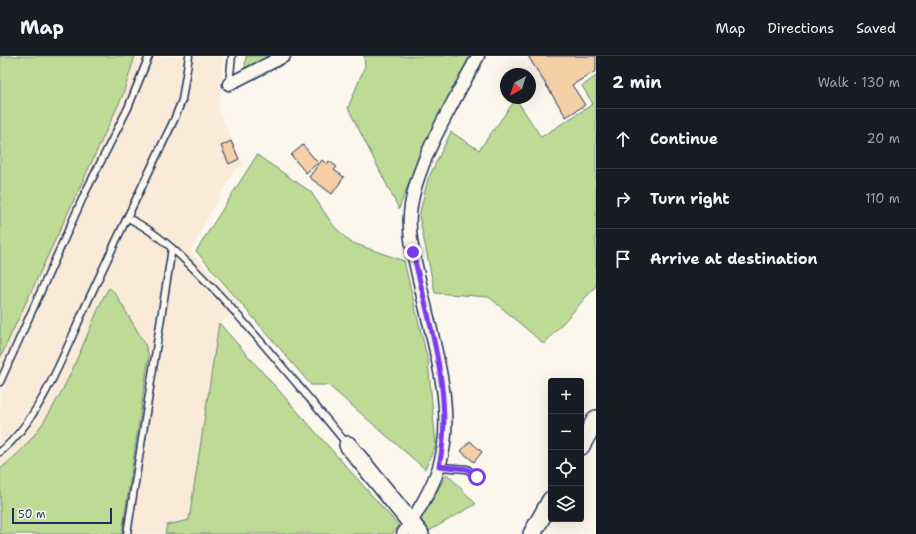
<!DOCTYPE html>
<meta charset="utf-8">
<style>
body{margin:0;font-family:"Shantell Sans",sans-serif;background:#20242c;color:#f1f3f6}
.controls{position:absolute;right:12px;bottom:12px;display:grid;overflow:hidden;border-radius:4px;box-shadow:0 4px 16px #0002}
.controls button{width:36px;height:36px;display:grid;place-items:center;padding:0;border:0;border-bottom:1px solid #363941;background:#171b24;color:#f1f3f6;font:20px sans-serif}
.compass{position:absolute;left:500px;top:12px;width:36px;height:36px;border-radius:50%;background:#171b24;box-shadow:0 4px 16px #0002;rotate:219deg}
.scale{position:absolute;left:12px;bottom:10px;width:100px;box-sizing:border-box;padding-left:4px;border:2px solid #1b2f5e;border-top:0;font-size:11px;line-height:14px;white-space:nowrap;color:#1b2f5e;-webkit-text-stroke:3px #fbf7ec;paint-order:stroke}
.stop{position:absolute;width:12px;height:12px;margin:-9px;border:3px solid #7c3aed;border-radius:50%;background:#fff}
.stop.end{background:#7c3aed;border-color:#fff;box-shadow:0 1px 4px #0008}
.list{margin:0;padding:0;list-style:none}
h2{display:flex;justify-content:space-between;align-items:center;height:52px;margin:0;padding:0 16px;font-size:17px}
h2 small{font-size:13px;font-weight:400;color:#9ea1a6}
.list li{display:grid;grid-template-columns:26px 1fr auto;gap:12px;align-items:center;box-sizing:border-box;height:60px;padding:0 16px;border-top:1px solid #363941}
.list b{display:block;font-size:15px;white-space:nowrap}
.list em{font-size:13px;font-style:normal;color:#9ea1a6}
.icon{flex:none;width:22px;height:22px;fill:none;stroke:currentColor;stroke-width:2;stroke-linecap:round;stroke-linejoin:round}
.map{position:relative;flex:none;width:596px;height:478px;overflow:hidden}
header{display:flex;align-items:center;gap:24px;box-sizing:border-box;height:56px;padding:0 20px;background:#171b24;border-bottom:1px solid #363941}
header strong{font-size:19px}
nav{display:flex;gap:22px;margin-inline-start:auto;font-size:14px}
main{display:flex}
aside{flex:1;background:#171b24}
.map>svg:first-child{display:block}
</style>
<header>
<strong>Map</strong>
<nav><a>Map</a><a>Directions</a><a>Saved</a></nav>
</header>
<main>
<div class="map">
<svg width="596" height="478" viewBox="0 0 596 478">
<rect width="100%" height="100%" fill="#fbf7ec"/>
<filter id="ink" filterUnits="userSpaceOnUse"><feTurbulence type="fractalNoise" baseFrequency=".025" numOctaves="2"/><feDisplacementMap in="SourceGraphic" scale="8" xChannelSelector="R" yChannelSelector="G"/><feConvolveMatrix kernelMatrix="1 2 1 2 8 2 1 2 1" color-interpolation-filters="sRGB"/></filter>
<g filter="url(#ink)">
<path fill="#f9ebd7" d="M 0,0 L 223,0 L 219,56 L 244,110 L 234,114 L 190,195 L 240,248 L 235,255 L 219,267 L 189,464 L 167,469 L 165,478 L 0,478 Z"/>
<path fill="#bddb94" stroke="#6c8579" d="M 0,0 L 135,0 L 122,41 L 0,302 Z
M 246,0 L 269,0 L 245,12 Z
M 364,0 L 472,0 C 444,51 418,98 399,153 L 348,52 L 365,10 Z
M 596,20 L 596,230 L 544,288 L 489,241 L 435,237 L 419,160 L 428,123 L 451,76 L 479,94 L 516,43 L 541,81 L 593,48 L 582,30 Z
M 257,99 L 311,136 L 333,169 L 350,186 L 404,205 L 428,305 L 436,389 L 425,413 L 328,329 L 311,329 L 196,195 Z
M 109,232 L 115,237 L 145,288 L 149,300 L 122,478 L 0,478 L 0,413 C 55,372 77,300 104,240 Z
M 219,267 L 399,470 L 392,478 L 165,478 L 167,469 L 189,464 Z
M 447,418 L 476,448 L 427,476 L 419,466 Z"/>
<path fill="#f5cfa5" stroke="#1b2f5e" d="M 528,0 L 596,0 L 596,15 L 572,29 L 585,49 L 566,61 Z
M 231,85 L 239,103 L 229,108 L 221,90 Z
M 303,89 L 318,107 L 306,117 L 291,99 Z
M 322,104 L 327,108 L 329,105 L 337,111 L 334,114 L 344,121 L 332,138 L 309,121 Z
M 470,385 L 482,396 L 474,406 L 461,395 Z"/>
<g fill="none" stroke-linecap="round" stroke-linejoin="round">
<g stroke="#1b2f5e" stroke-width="9">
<path id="lane" d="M 229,28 L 232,0
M 128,162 C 161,178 186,205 212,231 C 259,281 303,335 347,388
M 0,326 L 85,137 L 128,52 L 149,0
M 0,396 C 41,363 66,292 88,245 C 116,184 145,124 174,64 L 182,44 L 189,0
M 439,411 L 467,413 L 477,421
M 127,478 L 172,192"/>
</g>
<g stroke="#1b2f5e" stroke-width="15">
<path id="street" d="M 229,28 L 284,0
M 403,478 C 417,457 431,435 439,411 C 457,355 433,288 421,232 C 416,209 408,182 410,158 C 414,109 455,44 478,0"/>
</g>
<g stroke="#1b2f5e" stroke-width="20">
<path id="secondary" d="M 348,389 L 420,478
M 581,390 L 596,363
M 532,478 L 551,444"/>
</g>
<use href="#lane" stroke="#fbf7ec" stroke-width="6"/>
<use href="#street" stroke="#fbf7ec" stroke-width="12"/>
<use href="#secondary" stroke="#fbf7ec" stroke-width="17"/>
</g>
</g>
<g fill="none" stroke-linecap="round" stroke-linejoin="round" filter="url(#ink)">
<path stroke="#7c3aed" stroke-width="5" d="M 413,196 C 428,264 455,341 439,410 L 467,413 L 477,421"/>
</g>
</svg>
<div class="controls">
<button>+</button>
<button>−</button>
<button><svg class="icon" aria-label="locate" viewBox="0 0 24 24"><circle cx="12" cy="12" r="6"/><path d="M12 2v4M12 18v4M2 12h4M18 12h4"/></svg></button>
<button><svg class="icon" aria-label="layers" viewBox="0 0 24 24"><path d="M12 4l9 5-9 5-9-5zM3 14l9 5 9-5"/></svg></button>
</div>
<svg class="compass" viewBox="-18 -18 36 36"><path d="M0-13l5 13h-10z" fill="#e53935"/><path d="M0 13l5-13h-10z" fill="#9ea1a6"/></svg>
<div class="scale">50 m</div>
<div class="stop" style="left:477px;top:421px"></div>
<div class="stop end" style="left:413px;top:196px"></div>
</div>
<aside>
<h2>2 min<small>Walk · 130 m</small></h2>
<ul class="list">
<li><svg class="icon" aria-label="ahead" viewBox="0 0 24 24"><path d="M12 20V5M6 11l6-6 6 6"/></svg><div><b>Continue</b></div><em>20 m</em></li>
<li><svg class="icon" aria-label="right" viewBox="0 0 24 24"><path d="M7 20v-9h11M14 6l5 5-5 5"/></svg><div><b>Turn right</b></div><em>110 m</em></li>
<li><svg class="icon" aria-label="arrive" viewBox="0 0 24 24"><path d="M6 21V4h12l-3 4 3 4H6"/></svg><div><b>Arrive at destination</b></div></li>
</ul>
</aside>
</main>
